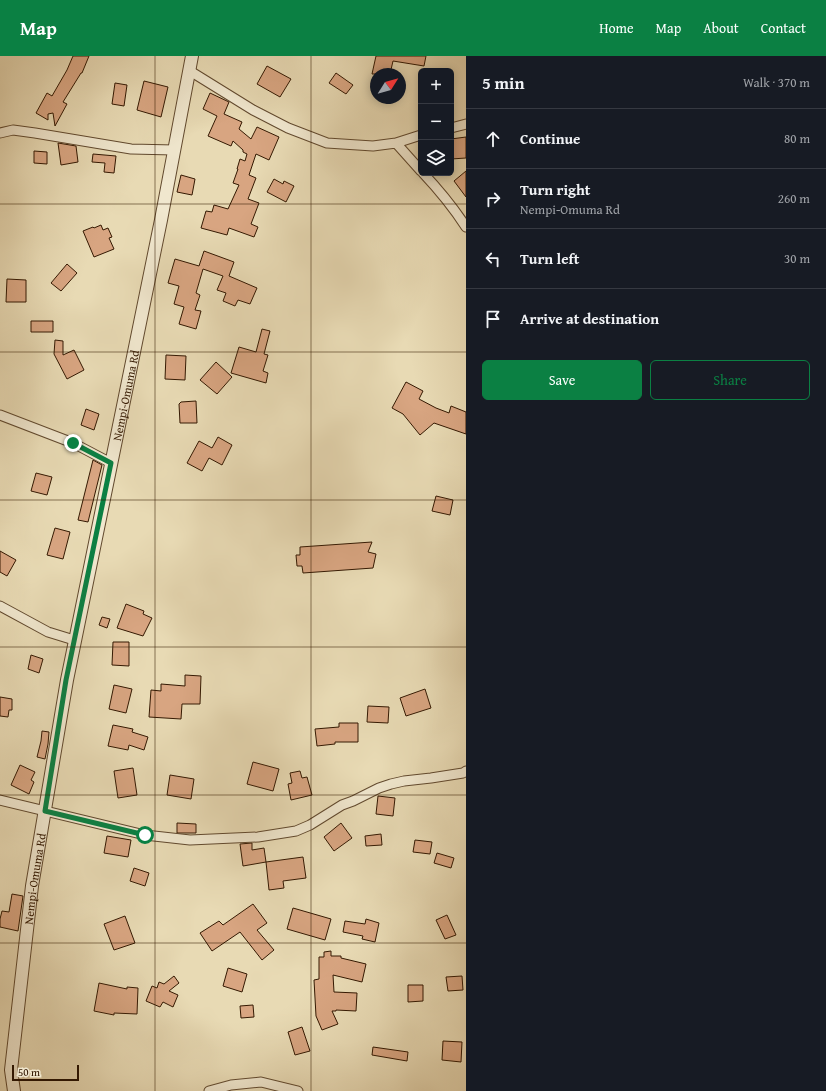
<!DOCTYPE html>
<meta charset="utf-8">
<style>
body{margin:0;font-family:"Gentium Book Plus",serif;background:#20242c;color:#f1f3f6}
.controls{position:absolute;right:12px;top:12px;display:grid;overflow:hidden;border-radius:6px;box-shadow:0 2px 10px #0003}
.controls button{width:36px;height:36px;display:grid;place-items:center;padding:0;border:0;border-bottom:1px solid #363941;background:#171b24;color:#f1f3f6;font:20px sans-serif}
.compass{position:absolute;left:370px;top:12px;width:36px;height:36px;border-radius:50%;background:#171b24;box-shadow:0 2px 10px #0003;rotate:53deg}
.scale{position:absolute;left:12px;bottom:10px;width:67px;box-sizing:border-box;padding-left:4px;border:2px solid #341902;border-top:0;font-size:11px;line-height:14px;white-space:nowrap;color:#341902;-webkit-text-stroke:3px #f0e7ce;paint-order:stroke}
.stop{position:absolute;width:12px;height:12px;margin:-9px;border:3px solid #0b8043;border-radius:50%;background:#fff}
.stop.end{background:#0b8043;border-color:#fff;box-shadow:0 1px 4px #0008}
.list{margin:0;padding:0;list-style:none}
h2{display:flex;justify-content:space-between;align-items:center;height:52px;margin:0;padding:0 16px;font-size:17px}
h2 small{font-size:13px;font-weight:400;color:#9ea1a6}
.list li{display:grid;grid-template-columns:26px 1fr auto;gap:12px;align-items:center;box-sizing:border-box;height:60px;padding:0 16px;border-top:1px solid #363941}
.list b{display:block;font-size:15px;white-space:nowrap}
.list p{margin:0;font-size:13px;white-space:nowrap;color:#9ea1a6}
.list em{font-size:13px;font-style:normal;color:#9ea1a6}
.actions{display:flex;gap:8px;padding:12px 16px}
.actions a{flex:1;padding:9px 0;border:1px solid #0b8043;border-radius:6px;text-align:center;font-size:14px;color:#0b8043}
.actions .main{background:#0b8043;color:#fff}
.icon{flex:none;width:22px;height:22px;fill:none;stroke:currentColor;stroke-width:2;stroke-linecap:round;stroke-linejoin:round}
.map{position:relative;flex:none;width:466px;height:1035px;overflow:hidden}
header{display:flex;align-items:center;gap:24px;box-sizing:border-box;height:56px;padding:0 20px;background:#0b8043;color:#fff}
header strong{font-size:19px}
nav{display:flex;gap:22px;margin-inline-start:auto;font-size:14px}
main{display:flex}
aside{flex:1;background:#171b24}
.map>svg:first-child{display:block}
</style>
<header>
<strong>Map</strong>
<nav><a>Home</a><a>Map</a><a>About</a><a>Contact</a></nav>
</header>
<main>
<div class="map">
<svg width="466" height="1035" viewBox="0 0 466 1035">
<rect width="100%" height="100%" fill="#e8dab4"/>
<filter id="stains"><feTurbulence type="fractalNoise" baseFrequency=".005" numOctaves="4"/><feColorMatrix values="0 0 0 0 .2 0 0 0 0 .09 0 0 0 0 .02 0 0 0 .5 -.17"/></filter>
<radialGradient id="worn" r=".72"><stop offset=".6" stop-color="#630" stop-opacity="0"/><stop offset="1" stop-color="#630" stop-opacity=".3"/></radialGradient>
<path fill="#d8a581" stroke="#341902" d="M 73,0 L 89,0 L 82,17 L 81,17 L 63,46 L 67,48 L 55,70 L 53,57 L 48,58 L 48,64 L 36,57 L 47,37 L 52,40 L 67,14 Z
M 376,0 L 426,0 L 424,10 L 393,5 L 390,18 L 372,18 Z
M 267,10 L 291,23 L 280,41 L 257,28 Z
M 336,17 L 353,29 L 346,38 L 329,27 Z
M 144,25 L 168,31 L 161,61 L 137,54 Z
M 115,27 L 127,29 L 124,50 L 112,48 Z
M 210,37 L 229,46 L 224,58 L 242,66 L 239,73 L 251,83 L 257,71 L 279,81 L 269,104 L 256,98 L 249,119 L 256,122 L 248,143 L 259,147 L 251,168 L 258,171 L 254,181 L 229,172 L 227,179 L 201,172 L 206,155 L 212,156 L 214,149 L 228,153 L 239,129 L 233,127 L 238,113 L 237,113 L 240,103 L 245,105 L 247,98 L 243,96 L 243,94 L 233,85 L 231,90 L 208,80 L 217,60 L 203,53 Z
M 466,81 L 466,102 L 451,103 L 451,83 Z
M 58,87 L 76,90 L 78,106 L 61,109 Z
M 34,95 L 47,96 L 47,108 L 34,107 Z
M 93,98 L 116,100 L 114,117 L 104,116 L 105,107 L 92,106 Z
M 466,115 L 466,141 L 454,125 Z
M 181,119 L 195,123 L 192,139 L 177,136 Z
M 274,123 L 283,128 L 284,125 L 294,130 L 286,146 L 267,136 Z
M 101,169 L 103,174 L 108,172 L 112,181 L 109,182 L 114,193 L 94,201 L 83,175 L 93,171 L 94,172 Z
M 204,195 L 234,206 L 229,220 L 257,232 L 250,248 L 238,244 L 235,250 L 223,245 L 226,237 L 217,234 L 223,220 L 203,213 L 196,237 L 200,239 L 195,254 L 201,255 L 196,273 L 179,268 L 184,251 L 174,248 L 179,230 L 168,227 L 175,203 L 199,210 Z
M 67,208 L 77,217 L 61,235 L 51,227 Z
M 7,223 L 26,224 L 26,246 L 6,246 Z
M 31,265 L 53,265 L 53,276 L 31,276 Z
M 262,273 L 270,275 L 264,298 L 268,299 L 263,315 L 268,317 L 266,327 L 231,317 L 239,291 L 256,296 Z
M 55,284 L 63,285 L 63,299 L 74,294 L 84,314 L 67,323 L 54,298 Z
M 166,299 L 186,300 L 185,324 L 165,323 Z
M 216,306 L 232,321 L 217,338 L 200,324 Z
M 406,326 L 423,335 L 419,343 L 436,352 L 449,357 L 451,350 L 466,356 L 466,378 L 434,367 L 420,379 L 403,358 L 392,352 Z
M 196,345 L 197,367 L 180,367 L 179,348 L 181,346 Z
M 86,353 L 99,358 L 94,374 L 81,369 Z
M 218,381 L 232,389 L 222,409 L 209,402 L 202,415 L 187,407 L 199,385 L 212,392 Z
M 93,404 L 102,409 L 88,466 L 78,464 Z
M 36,417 L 52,421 L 47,439 L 31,435 Z
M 436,440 L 453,444 L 450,459 L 432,455 Z
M 55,472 L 70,476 L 63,503 L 47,499 Z
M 372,486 L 368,496 L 376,498 L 373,512 L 303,517 L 302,510 L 297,510 L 296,499 L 300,499 L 300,491 Z
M 0,495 L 16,504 L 7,520 L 0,516 Z
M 126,548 L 144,555 L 143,558 L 152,562 L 143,580 L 117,572 Z
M 102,561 L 110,563 L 107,572 L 99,569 Z
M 113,586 L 129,586 L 129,610 L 112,609 Z
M 31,599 L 43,603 L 39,617 L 28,613 Z
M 185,619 L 201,620 L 200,648 L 182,648 L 181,663 L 149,661 L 151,634 L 161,635 L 161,628 L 185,630 Z
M 114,629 L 132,633 L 126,657 L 109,653 Z
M 425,633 L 431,652 L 406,660 L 400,642 Z
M 0,641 L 12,643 L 12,654 L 9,654 L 8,661 L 0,660 Z
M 368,650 L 389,651 L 388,667 L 367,666 Z
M 339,667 L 358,667 L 358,686 L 335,686 L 335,688 L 317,690 L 315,673 L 339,671 Z
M 113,669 L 133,673 L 132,676 L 148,681 L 144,694 L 129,689 L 128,694 L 108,690 Z
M 42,675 L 49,676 L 48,688 L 45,703 L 37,701 L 41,685 Z
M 253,706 L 279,713 L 273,735 L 247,728 Z
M 20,709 L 35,716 L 31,724 L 34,726 L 29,738 L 11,729 Z
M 133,712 L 137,739 L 118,742 L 114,715 Z
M 300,715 L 302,722 L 307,721 L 312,739 L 291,744 L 288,728 L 292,727 L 290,717 Z
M 170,719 L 194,723 L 191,743 L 167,739 Z
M 378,740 L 395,742 L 393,760 L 376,758 Z
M 177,767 L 196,768 L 196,777 L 177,777 Z
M 341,767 L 352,782 L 334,795 L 324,781 Z
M 381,778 L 382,789 L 366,790 L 365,780 Z
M 107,780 L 131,784 L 128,801 L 104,797 Z
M 415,784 L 432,786 L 430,798 L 413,796 Z
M 252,787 L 252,794 L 264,792 L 266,806 L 303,801 L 306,822 L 283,825 L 284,832 L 269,834 L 266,806 L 243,810 L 240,788 Z
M 437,797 L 454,802 L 451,812 L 434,807 Z
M 134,812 L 149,817 L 145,830 L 130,825 Z
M 12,838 L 23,840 L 18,875 L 0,871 L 0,863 L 2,855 L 9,856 Z
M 253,848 L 267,867 L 257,874 L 274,894 L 262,904 L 240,876 L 212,895 L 200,877 L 219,865 L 223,869 Z
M 293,852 L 331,863 L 325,884 L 287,873 Z
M 447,859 L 456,879 L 445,883 L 436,864 Z
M 125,860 L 135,887 L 114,894 L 104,868 Z
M 366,863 L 379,867 L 375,886 L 362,883 L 363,880 L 343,876 L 345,865 L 365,868 Z
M 331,895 L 331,900 L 341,900 L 341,902 L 366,908 L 362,926 L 333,919 L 334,936 L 357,937 L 356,955 L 336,954 L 336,955 L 332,955 L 338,968 L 322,974 L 316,960 L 314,924 L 319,923 L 319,901 L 324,901 L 324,896 Z
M 228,912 L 247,918 L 242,936 L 223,930 Z
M 174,920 L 179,927 L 169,935 L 178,939 L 173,951 L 163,946 L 160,951 L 146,945 L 152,930 L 157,932 L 159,926 L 164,928 Z
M 462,920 L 463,934 L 448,935 L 446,921 Z
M 99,927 L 127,933 L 127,931 L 138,932 L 137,958 L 114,957 L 114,959 L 94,955 Z
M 408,929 L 423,929 L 423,945 L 408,946 Z
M 253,949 L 254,961 L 241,962 L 240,950 Z
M 302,971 L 310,995 L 295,999 L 288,976 Z
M 443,985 L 462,986 L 461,1006 L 442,1004 Z
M 373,991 L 408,996 L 407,1005 L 372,999 Z"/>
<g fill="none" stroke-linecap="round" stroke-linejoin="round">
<g stroke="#61492e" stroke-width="11">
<path id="minor" d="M 190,15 L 253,54 L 288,72 L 327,87 L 373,90 L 396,87 L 421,79
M 451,72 L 466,68
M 0,77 L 13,74 L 35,77 L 131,93 L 174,94
M 396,87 L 421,115
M 423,117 C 439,134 453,151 466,171
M 0,359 L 73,387 L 111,407
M 0,550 L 48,576 L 74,584
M 0,744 L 145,779 L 190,784 L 258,781 L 296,775 L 310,769 L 342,749 L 353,745 L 379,732 L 391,728 L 404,725 L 431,722 L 463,717 L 466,715
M 209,1035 L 231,1029 L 261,1026 L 298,1035"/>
</g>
<g stroke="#61492e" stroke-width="14">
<g id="tertiary">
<path id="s1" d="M 14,1035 L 11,1014 L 32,830 L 67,624 L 161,164 L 192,0"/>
</g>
</g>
<use href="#minor" stroke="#f0e7ce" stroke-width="9"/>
<use href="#tertiary" stroke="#f0e7ce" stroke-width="12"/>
</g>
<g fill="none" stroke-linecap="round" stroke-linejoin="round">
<path stroke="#0b8043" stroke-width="5" d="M 73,387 L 111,407 L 66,624 L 45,755 L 145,779"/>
</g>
<path fill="none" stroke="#341902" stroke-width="1" stroke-opacity="0.55" d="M 155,0 L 155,1035M 311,0 L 311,1035M 0,148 L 466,148M 0,296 L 466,296M 0,444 L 466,444M 0,591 L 466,591M 0,739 L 466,739M 0,887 L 466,887"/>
<g text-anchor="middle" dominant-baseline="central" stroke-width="3" stroke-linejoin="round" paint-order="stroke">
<g font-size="12" fill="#341902" stroke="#f0e7ce">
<text stroke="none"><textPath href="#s1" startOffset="706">Nempi-Omuma Rd</textPath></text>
<text stroke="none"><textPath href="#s1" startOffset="214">Nempi-Omuma Rd</textPath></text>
</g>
</g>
<rect width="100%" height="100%" filter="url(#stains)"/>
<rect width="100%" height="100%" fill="url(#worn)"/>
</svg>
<div class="controls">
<button>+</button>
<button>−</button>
<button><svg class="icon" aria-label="layers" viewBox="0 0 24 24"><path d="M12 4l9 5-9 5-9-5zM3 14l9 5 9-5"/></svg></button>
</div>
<svg class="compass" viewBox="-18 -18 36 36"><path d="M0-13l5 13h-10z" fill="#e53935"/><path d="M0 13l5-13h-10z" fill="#9ea1a6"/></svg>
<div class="scale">50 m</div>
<div class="stop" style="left:145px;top:779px"></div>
<div class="stop end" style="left:73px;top:387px"></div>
</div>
<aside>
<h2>5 min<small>Walk · 370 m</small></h2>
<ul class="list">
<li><svg class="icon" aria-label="ahead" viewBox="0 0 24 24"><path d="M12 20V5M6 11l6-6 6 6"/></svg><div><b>Continue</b></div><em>80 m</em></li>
<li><svg class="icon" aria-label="right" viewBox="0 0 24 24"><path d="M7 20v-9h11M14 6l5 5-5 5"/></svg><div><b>Turn right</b><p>Nempi-Omuma Rd</p></div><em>260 m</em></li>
<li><svg class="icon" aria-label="left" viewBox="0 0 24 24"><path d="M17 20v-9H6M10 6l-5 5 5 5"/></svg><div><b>Turn left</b></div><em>30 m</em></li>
<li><svg class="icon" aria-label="arrive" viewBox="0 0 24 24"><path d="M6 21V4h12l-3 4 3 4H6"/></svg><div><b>Arrive at destination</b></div></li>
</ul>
<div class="actions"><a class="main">Save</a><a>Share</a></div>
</aside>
</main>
